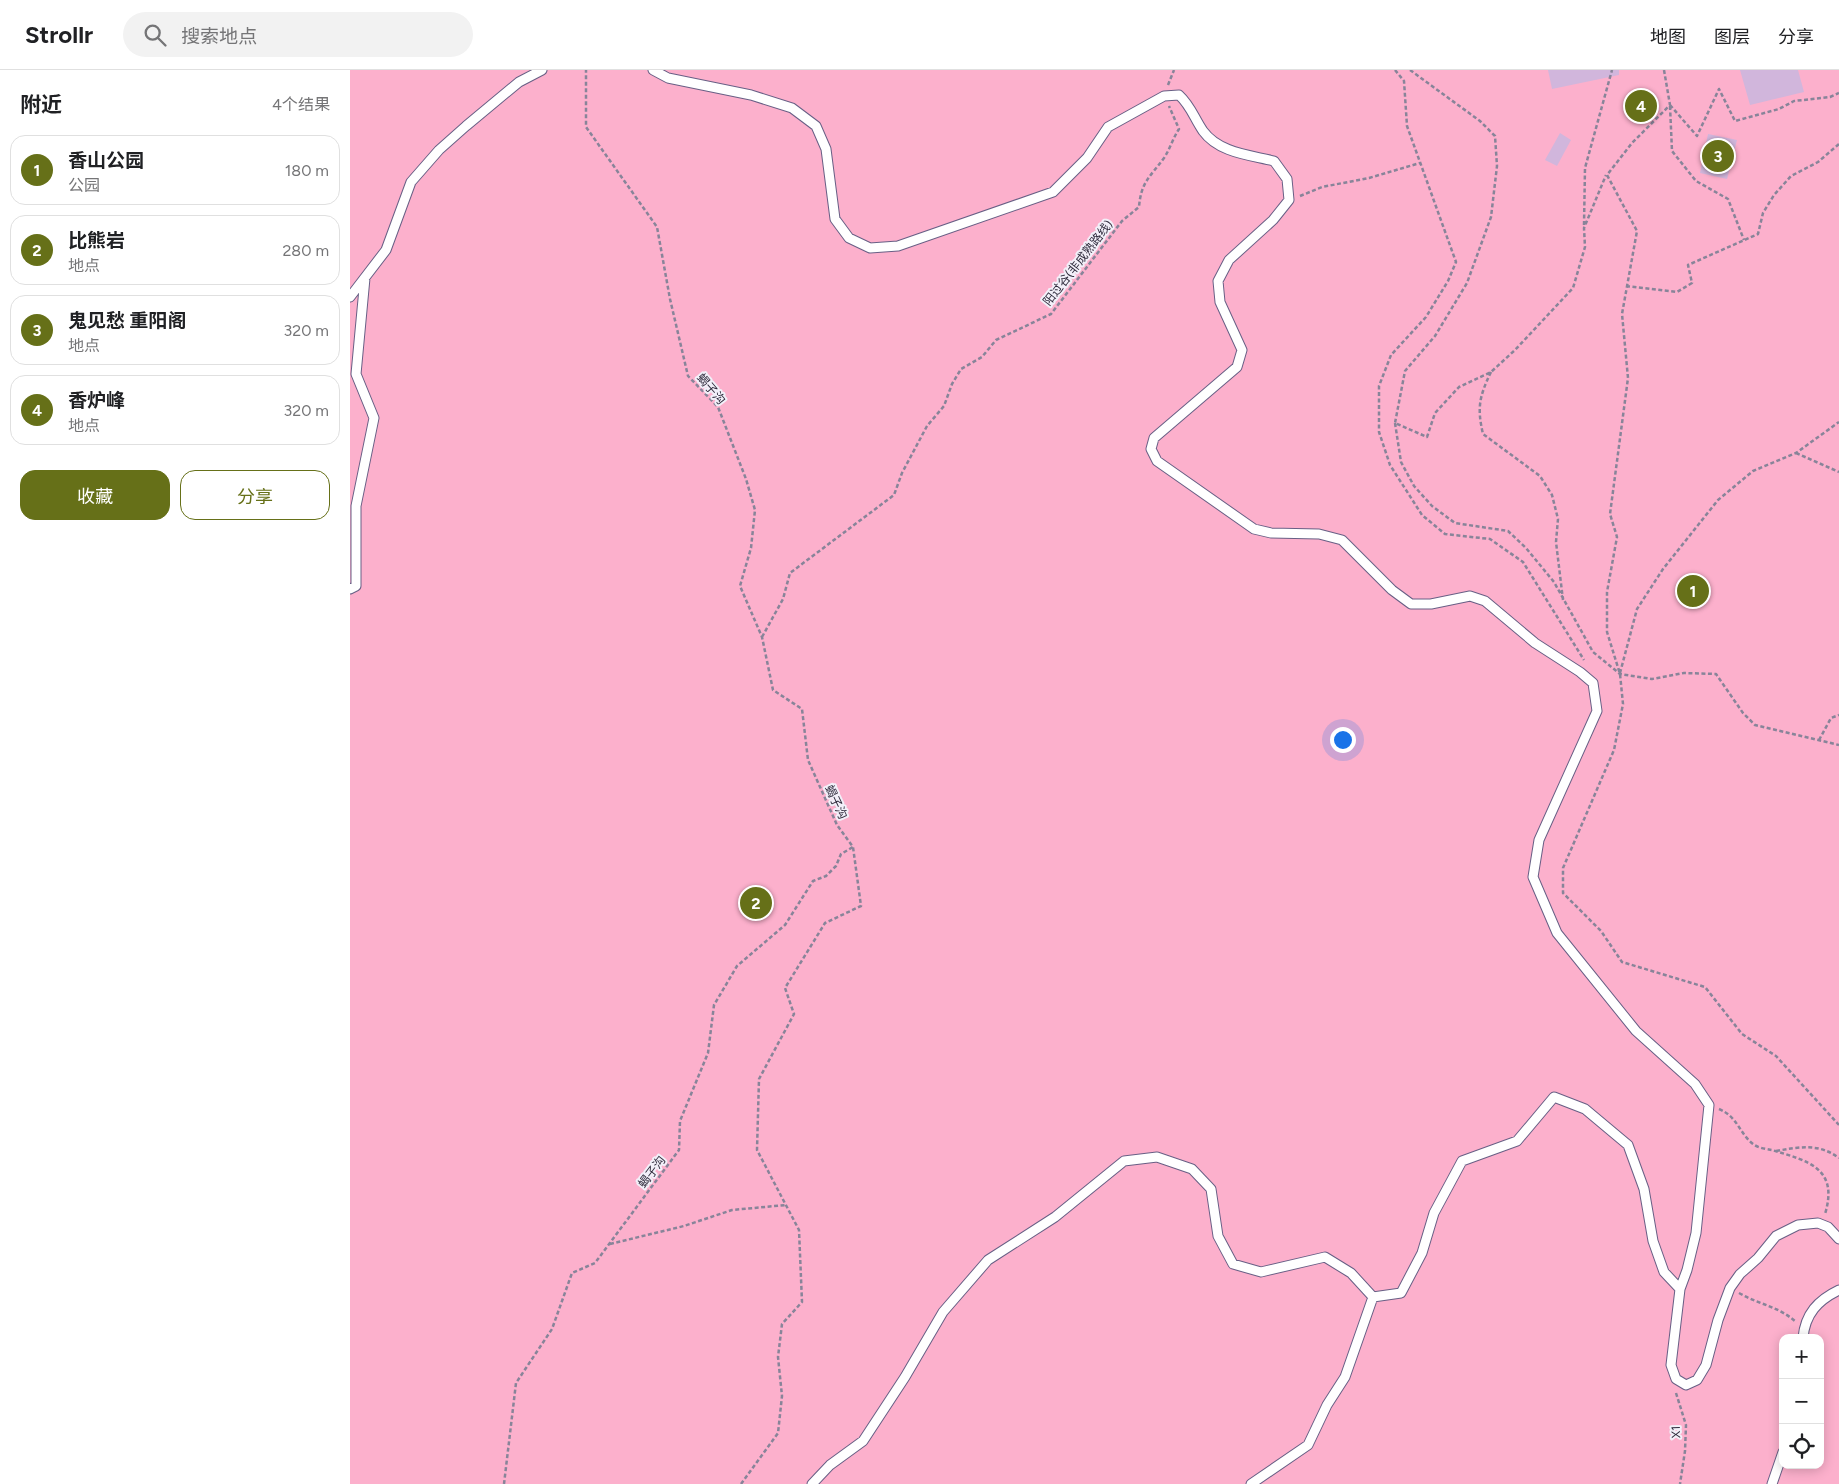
<!DOCTYPE html>
<html lang="zh">
<meta charset="utf-8">
<style>
body{margin:0;font-family:Figtree,"Noto Sans SC",sans-serif;background:#f2f2f2;color:#202124}
.controls{position:absolute;right:15px;bottom:15px;display:grid;overflow:hidden;border-radius:10px;box-shadow:0 2px 12px #0003}
.controls button{width:45px;height:45px;display:grid;place-items:center;padding:0;border:0;border-bottom:1px solid #e0e0e0;background:#fff;color:#202124;font:25px sans-serif}
.you{position:absolute;left:992px;top:669px;width:18px;height:18px;margin:-12px;border:4px solid #fff;border-radius:50%;background:#1a73e8;box-shadow:0 0 0 8px #1a73e833}
.badge{display:grid;place-items:center;width:32px;height:32px;border-radius:50%;background:#667018;color:#fff;font-size:16px;font-weight:700}
.pin{position:absolute;translate:-50% -50%;border:2px solid #fff;box-shadow:0 1px 5px #0006}
.list{margin:0;padding:0;list-style:none}
h2{display:flex;justify-content:space-between;align-items:center;height:65px;margin:0;padding:0 20px;font-size:21px}
h2 small{font-size:16px;font-weight:400;color:#757577}
.list li{display:grid;grid-template-columns:32px 1fr auto;gap:15px;align-items:center;box-sizing:border-box;height:70px;margin:0 10px 10px;padding:0 10px;border:1px solid #e0e0e0;border-radius:15px}
.list b{display:block;font-size:19px;white-space:nowrap}
.list p{margin:0;font-size:16px;white-space:nowrap;color:#757577}
.list em{font-size:16px;font-style:normal;color:#757577}
.actions{display:flex;gap:10px;padding:15px 20px}
.actions a{flex:1;padding:11px 0;border:1px solid #667018;border-radius:15px;text-align:center;font-size:18px;color:#667018}
.actions .main{background:#667018;color:#fff}
.icon{flex:none;width:28px;height:28px;fill:none;stroke:currentColor;stroke-width:2;stroke-linecap:round;stroke-linejoin:round}
.map{position:relative;flex:none;width:1489px;height:1414px;overflow:hidden}
header{display:flex;align-items:center;gap:30px;box-sizing:border-box;height:70px;padding:0 25px;background:#fff;border-bottom:1px solid #e0e0e0}
header strong{font-size:24px}
nav{display:flex;gap:28px;margin-inline-start:auto;font-size:18px}
.search{width:350px;height:45px;background:#f2f2f2;display:flex;align-items:center;gap:12px;box-sizing:border-box;padding:0 18px;border-radius:28px;color:#757577;font-size:19px}
main{display:flex}
aside{flex:1;background:#fff}
.map>svg:first-child{display:block}
</style>
<header>
<strong>Strollr</strong>
<div class="search"><svg class="icon" aria-label="search" viewBox="0 0 24 24"><circle cx="10" cy="10" r="6"/><path d="M15 15l6 6"/></svg>搜索地点</div>
<nav><a>地图</a><a>图层</a><a>分享</a></nav>
</header>
<main>
<aside>
<h2>附近<small>4个结果</small></h2>
<ul class="list">
<li><span class="badge">1</span><div><b>香山公园</b><p>公园</p></div><em>180 m</em></li>
<li><span class="badge">2</span><div><b>比熊岩</b><p>地点</p></div><em>280 m</em></li>
<li><span class="badge">3</span><div><b>鬼见愁 重阳阁</b><p>地点</p></div><em>320 m</em></li>
<li><span class="badge">4</span><div><b>香炉峰</b><p>地点</p></div><em>320 m</em></li>
</ul>
<div class="actions"><a class="main">收藏</a><a>分享</a></div>
</aside>
<div class="map">
<svg width="1489" height="1414" viewBox="0 0 1489 1414">
<rect width="100%" height="100%" fill="#e5e0fa"/>
<path fill="#fcb0cc" fill-rule="evenodd" d="M 0,0 L 1489,0 L 1489,1414 L 0,1414 ZM 1433,1268 L 1470,1268 L 1470,1395 L 1433,1395 Z"/>
<path fill="#d1b6dc" d="M 1198,0 L 1269,0 L 1269,5 L 1202,19 Z
M 1390,0 L 1448,0 L 1454,22 L 1400,35 Z
M 1210,63 L 1221,70 L 1207,96 L 1195,90 Z
M 1358,64 L 1387,70 L 1377,109 L 1350,103 Z"/>
<g fill="none" stroke-linecap="round" stroke-linejoin="round">
<g stroke="#685f85" stroke-width="11">
<path id="service" d="M 303,0 L 318,8 L 401,25 L 442,38 L 466,56 L 476,79 L 485,149 L 499,168 L 520,178 L 548,176 L 703,122 L 737,88 L 758,57 L 814,26 L 829,25 C 841,36 844,48 853,61 C 869,83 900,85 924,91 L 937,109 L 939,130 L 923,150 L 879,190 L 868,211 L 870,232 L 892,280 L 887,297 L 804,368 L 801,379 L 807,391 L 904,459 L 921,463 L 969,464 L 992,470 L 1042,520 L 1061,534 L 1081,534 L 1120,526 L 1135,531 L 1185,573 L 1230,602 L 1243,613 L 1247,641 L 1189,770 L 1183,807 L 1207,863 L 1286,961 L 1345,1014 L 1359,1035 L 1346,1163 L 1337,1200 L 1330,1219 L 1321,1295 L 1326,1309 L 1336,1315 L 1347,1310 L 1356,1295 L 1368,1250 L 1380,1218 L 1390,1204 L 1408,1188 L 1426,1166 L 1448,1155 L 1468,1153 L 1478,1157 L 1489,1169
M 0,227 L 36,180 L 61,112 L 89,80 L 116,56 L 169,12 L 192,0
M 0,519 L 6,516 L 6,436 L 24,348 L 6,304 L 15,208
M 1453,1268 C 1455,1244 1468,1230 1489,1220
M 462,1414 L 480,1395 L 513,1371 L 555,1307 L 593,1242 L 638,1190 L 705,1147 L 774,1091 L 807,1087 L 842,1099 L 861,1119 L 868,1166 L 883,1194 L 911,1202 L 975,1187 L 1001,1203 L 1023,1227
M 901,1414 L 958,1375 L 977,1335 L 995,1307 L 1023,1227 L 1051,1223 L 1072,1183 L 1084,1143 L 1112,1091 L 1167,1071 L 1204,1027 L 1235,1039 L 1278,1075 L 1294,1119 L 1303,1171 L 1314,1202 L 1330,1219
M 1422,1414 L 1433,1382"/>
</g>
<path stroke="#888499" stroke-width="2.5" stroke-dasharray="4 2.5" stroke-linecap="butt" d="M 1045,0 L 1054,11 L 1057,56 L 1106,192 L 1098,211 L 1076,247 L 1041,285 L 1029,316 L 1029,362 L 1040,395 L 1072,445 L 1095,464 L 1140,469 L 1173,492 L 1234,590
M 1060,0 L 1130,51 L 1145,66 L 1147,96 L 1141,147 L 1117,213 L 1085,266 L 1055,301 L 1045,353 L 1077,367 L 1085,343 L 1109,317 L 1141,302 L 1165,280 L 1223,218 L 1235,177 L 1234,158 L 1256,105
M 1314,0 L 1320,35 L 1282,73 L 1257,105 L 1287,161 L 1272,244 L 1278,308 L 1260,444 L 1267,467 L 1257,522 L 1257,562 L 1270,604 L 1273,634 L 1264,680 L 1213,798 L 1213,823 L 1251,861 L 1272,892 L 1355,917 L 1392,964 L 1426,986 L 1489,1055
M 818,15 L 824,0
M 1320,35 L 1347,66 L 1369,19 L 1385,51 L 1429,39 L 1444,31 L 1480,27 L 1489,23
M 1320,36 L 1322,81 L 1346,111 L 1378,129 L 1394,170
M 950,126 L 972,117 L 1019,108 L 1070,93
M 1234,155 L 1235,98 L 1262,0
M 1276,216 L 1327,222 L 1342,213 L 1338,195 L 1408,164 L 1413,143 L 1424,125 L 1441,106 L 1468,92 L 1489,74
M 1141,302 C 1129,327 1127,338 1133,364 L 1190,406 L 1202,425 L 1208,449 L 1206,472 L 1213,530
M 1045,353 L 1051,392 L 1064,416 L 1082,436 L 1105,453 L 1158,461 L 1176,478 L 1204,512 L 1243,582 L 1270,604 L 1302,609 L 1334,603 L 1366,604 L 1393,643 L 1405,655 L 1489,675
M 1446,383 L 1489,402
M 412,567 L 433,529 L 440,503 L 544,425 L 552,403 L 577,356 L 594,336 L 602,314 L 611,299 L 632,287 L 646,270 L 701,244 L 772,151 L 789,137 C 791,112 800,107 814,88 C 820,79 823,68 829,59 L 819,36
M 1270,603 L 1287,539 L 1313,499 L 1368,430 L 1403,401 L 1446,383 L 1489,352
M 1469,670 L 1481,648 L 1489,645
M 1369,1039 C 1388,1047 1389,1063 1403,1074 C 1408,1078 1416,1079 1422,1080 C 1458,1091 1489,1098 1475,1144
M 1426,1081 C 1449,1077 1469,1073 1489,1088
M 260,1174 L 334,1156 L 382,1140 L 436,1135
M 1389,1223 C 1410,1235 1428,1236 1446,1252
M 1326,1323 L 1336,1355 L 1335,1381 L 1330,1414
M 154,1414 L 166,1313 L 202,1259 L 222,1203 L 245,1193 L 329,1080 L 330,1051 L 358,983 L 364,935 L 387,896 L 435,855 L 463,811 L 476,806 L 486,796 L 491,784 L 503,777 L 487,755 L 458,690 L 452,639 L 423,620 L 412,567 L 390,516 L 401,478 L 405,440 L 396,409 L 368,337 L 338,306 L 320,229 L 307,157 L 236,57 L 236,0
M 391,1414 L 428,1363 L 432,1326 L 428,1287 L 432,1254 L 452,1232 L 449,1160 L 407,1080 L 409,1009 L 444,944 L 435,918 L 475,853 L 511,836 L 503,777"/>
<use href="#service" stroke="#fff" stroke-width="9"/>
</g>
<g text-anchor="middle" dominant-baseline="central" stroke-width="4" stroke-linejoin="round" paint-order="stroke">
<g font-size="12" fill="#302c3d" stroke="#f2f0f9">
<text transform="translate(728 193) rotate(-52)">阳过谷(非成熟路线)</text>
<text transform="translate(361 319) rotate(49)">蝎子沟</text>
<text transform="translate(486 732) rotate(65)">蝎子沟</text>
<text transform="translate(302 1102) rotate(-53)">蝎子沟</text>
<text transform="translate(1326 1362) rotate(-93)">X1</text>
</g>
</g>
</svg>
<div class="controls">
<button>+</button>
<button>−</button>
<button><svg class="icon" aria-label="locate" viewBox="0 0 24 24"><circle cx="12" cy="12" r="6"/><path d="M12 2v4M12 18v4M2 12h4M18 12h4"/></svg></button>
</div>
<div class="you"></div>
<div class="pin badge" style="left:1343px;top:521px">1</div>
<div class="pin badge" style="left:406px;top:833px">2</div>
<div class="pin badge" style="left:1368px;top:86px">3</div>
<div class="pin badge" style="left:1291px;top:36px">4</div>
</div>
</main>
